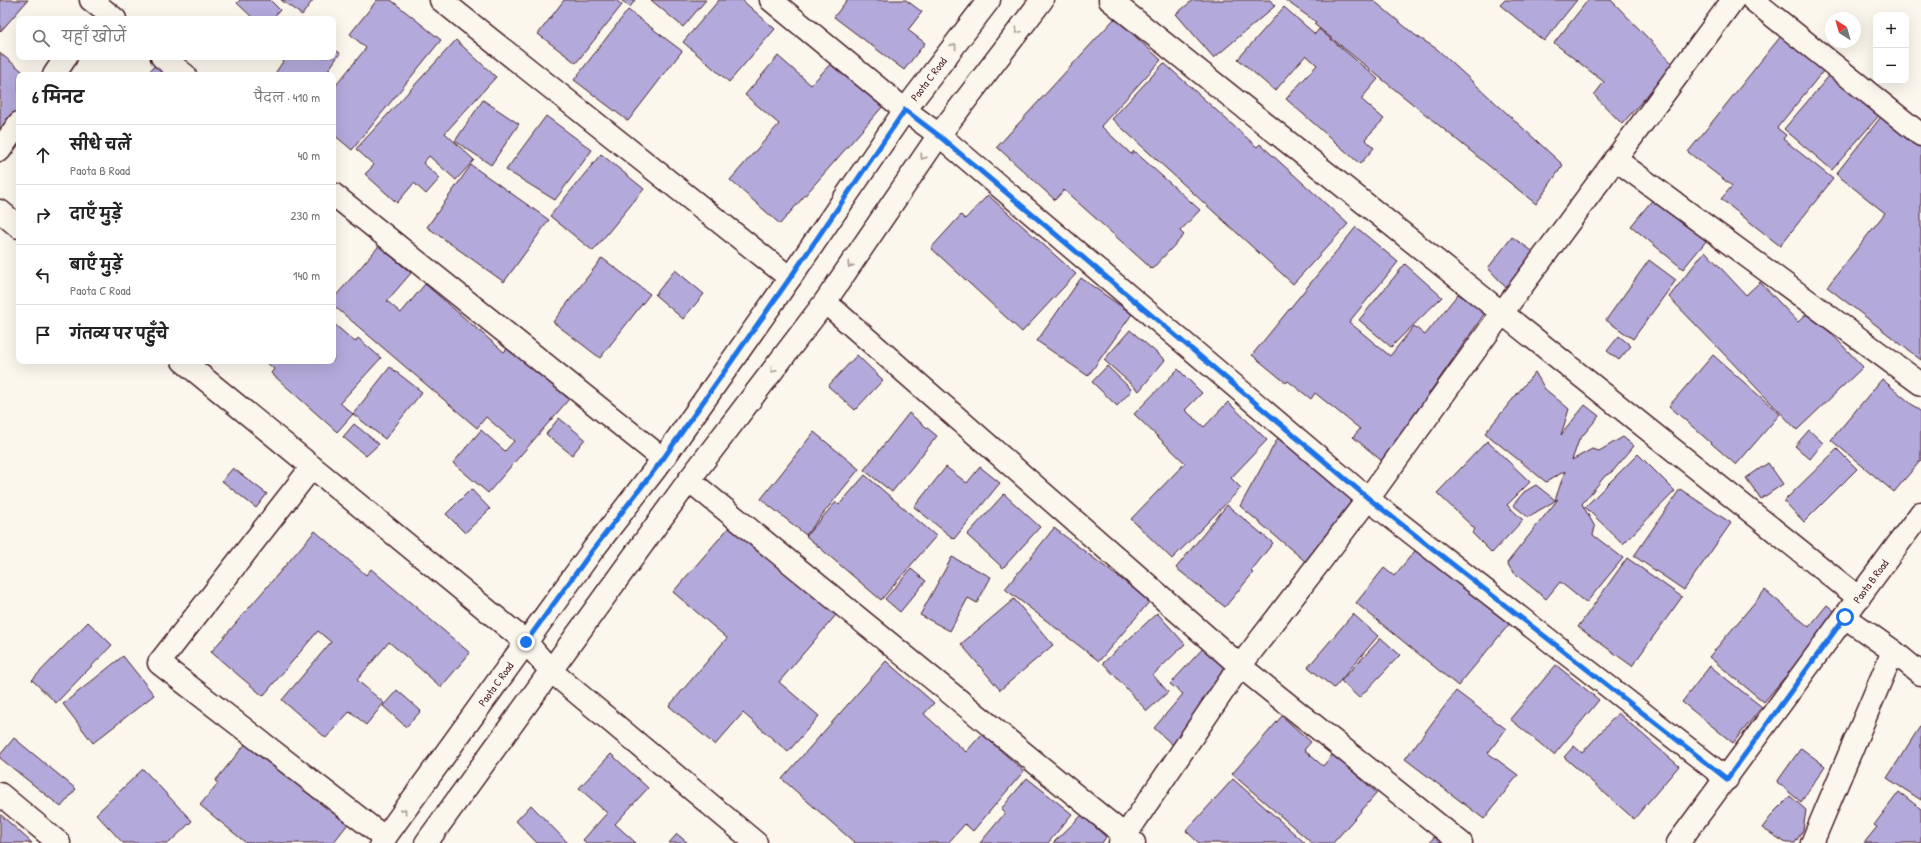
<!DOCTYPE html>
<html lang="hi">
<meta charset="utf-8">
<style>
body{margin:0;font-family:"Patrick Hand","Playpen Sans Deva",sans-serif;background:#f2f2f2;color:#222}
.controls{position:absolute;right:12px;top:12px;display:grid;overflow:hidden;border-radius:8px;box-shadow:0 4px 16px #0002}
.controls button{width:36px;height:36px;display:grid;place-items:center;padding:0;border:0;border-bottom:1px solid #e0e0e0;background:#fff;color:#222;font:20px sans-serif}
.compass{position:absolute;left:1825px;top:12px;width:36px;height:36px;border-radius:50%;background:#fff;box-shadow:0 4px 16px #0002;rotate:323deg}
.stop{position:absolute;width:12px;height:12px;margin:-9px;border:3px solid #1a73e8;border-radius:50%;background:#fff}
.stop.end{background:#1a73e8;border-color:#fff;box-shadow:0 1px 4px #0008}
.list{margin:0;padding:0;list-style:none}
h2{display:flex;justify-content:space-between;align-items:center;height:52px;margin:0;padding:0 16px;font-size:17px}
h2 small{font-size:13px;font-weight:400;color:#767676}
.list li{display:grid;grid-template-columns:26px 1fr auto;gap:12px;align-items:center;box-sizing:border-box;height:60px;padding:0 16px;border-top:1px solid #e0e0e0}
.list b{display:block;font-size:15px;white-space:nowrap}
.list p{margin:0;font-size:13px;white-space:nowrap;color:#767676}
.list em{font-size:13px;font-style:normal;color:#767676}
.icon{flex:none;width:22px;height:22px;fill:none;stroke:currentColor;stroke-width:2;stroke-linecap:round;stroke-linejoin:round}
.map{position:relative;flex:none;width:1921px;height:843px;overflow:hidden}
.search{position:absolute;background:#fff;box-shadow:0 4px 16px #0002;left:16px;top:16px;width:320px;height:44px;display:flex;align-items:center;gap:10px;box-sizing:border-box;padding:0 14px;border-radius:8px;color:#767676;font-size:15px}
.panel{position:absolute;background:#fff;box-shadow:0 4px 16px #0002;left:16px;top:72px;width:320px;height:292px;border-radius:8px}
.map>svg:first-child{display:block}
</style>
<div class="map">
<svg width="1921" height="843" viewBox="0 0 1921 843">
<rect width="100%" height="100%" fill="#fbf7ec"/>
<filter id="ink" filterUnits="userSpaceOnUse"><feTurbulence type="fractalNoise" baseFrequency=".025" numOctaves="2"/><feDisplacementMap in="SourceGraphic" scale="8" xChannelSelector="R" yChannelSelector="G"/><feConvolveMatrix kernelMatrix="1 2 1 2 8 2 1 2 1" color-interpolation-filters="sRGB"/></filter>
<g filter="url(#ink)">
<path fill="#b3a9da" stroke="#4a1f2b" d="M 0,0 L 28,0 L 0,32 Z
M 240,0 L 270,0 L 280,10 L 272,19 L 254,19 L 237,3 Z
M 281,0 L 313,0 L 302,15 Z
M 377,0 L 391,0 L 441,40 L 352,150 L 333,134 L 333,89 L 366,48 L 350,34 Z
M 564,0 L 616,0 L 622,5 L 576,63 L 538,34 Z
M 621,0 L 635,0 L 630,7 Z
M 651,0 L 706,0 L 683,27 Z
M 719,0 L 742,0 L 775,29 L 729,82 L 683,42 Z
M 847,0 L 906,0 L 922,12 L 908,30 L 925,43 L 904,70 L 834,17 Z
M 1193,0 L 1270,0 L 1275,6 L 1214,58 L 1176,14 Z
M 1285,0 L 1373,0 L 1415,35 L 1437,49 L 1563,165 L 1536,204 L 1314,24 L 1316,22 Z
M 1505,0 L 1577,0 L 1544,41 L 1500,5 Z
M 1588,0 L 1611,0 L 1674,65 L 1622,124 L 1594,95 L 1604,82 L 1554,43 Z
M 1284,7 L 1315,34 L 1319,29 L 1378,79 L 1361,99 L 1384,119 L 1365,139 L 1374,148 L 1360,164 L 1286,99 L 1317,65 L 1306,55 L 1275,91 L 1238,59 Z
M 628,10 L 682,51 L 628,121 L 574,80 Z
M 1115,18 L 1161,60 L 1101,126 L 1131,154 L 1134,151 L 1200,210 L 1180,231 L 1184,235 L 1152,269 L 1064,190 L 1055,200 L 997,147 Z
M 1781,36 L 1824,70 L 1777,128 L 1786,135 L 1783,139 L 1833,179 L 1780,246 L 1721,199 L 1732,186 L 1688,152 Z
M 456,40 L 496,77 L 445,133 L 474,160 L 456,180 L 429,156 L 423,163 L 440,178 L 426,194 L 414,183 L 397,203 L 365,174 L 374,165 L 356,149 Z
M 333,49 L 340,53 L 325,75 L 274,75 L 286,57 L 333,57 Z
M 0,53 L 27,75 L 19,75 L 19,114 L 0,132 Z
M 778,56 L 811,85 L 833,61 L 884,105 L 780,224 L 730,180 L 779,124 L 745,95 Z
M 157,63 L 170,75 L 146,75 Z
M 1164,63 L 1257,147 L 1260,144 L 1348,224 L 1293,284 L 1112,119 Z
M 1834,70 L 1882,112 L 1832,170 L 1784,129 Z
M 483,100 L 519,124 L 491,165 L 455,141 Z
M 1884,113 L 1921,143 L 1921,360 L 1827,287 L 1885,213 L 1836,174 Z
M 546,116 L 592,150 L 555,200 L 506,170 Z
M 601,154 L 644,189 L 593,251 L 550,216 Z
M 471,165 L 549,220 L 504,282 L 427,227 Z
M 988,195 L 1076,274 L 1022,332 L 931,248 L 961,215 L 965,219 Z
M 1654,198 L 1707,240 L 1683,269 L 1631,226 Z
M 1356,227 L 1398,262 L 1349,322 L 1390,356 L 1414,326 L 1425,335 L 1458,294 L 1485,313 L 1382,461 L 1353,437 L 1360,429 L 1315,393 L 1311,399 L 1288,381 L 1286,383 L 1252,355 Z
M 1512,237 L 1538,255 L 1509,291 L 1488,268 Z
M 379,246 L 411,273 L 387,301 L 401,313 L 425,284 L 504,352 L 509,347 L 569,399 L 488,493 L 453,463 L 481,430 L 505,451 L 514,441 L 486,417 L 477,428 L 333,305 L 333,299 Z
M 1705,251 L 1746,295 L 1760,282 L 1798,322 L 1810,311 L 1863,367 L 1797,430 L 1669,297 Z
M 602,258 L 650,294 L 600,358 L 553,322 Z
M 1649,260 L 1676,280 L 1633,339 L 1606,320 Z
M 1405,264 L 1442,297 L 1391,347 L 1359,320 Z
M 675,270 L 704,294 L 683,319 L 655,295 Z
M 1081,278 L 1132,314 L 1088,376 L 1037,341 Z
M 333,323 L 355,342 L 358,338 L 381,358 L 340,403 L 353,414 L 337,432 L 271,373 L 274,369 L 265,361 L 333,361 Z
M 1130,330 L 1165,360 L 1139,391 L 1104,360 Z
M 1619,336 L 1631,346 L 1619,360 L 1607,351 Z
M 857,355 L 883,380 L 855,410 L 828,386 Z
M 1713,355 L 1780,414 L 1736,465 L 1669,406 Z
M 1107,366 L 1132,390 L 1117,406 L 1092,382 Z
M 390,367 L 422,392 L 385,439 L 353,414 Z
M 1178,369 L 1202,393 L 1185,410 L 1204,427 L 1228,402 L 1267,440 L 1231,478 L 1241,488 L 1172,559 L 1131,519 L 1185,463 L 1134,414 Z
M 1535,372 L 1545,389 L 1569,409 L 1561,435 L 1585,405 L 1599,416 L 1579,440 L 1572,460 L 1592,449 L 1599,451 L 1623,437 L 1634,446 L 1613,471 L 1605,476 L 1582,504 L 1595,527 L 1593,535 L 1623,558 L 1586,603 L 1560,582 L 1546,599 L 1512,571 L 1507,563 L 1558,499 L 1528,517 L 1513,505 L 1524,492 L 1536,485 L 1555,500 L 1565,471 L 1546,482 L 1485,433 Z
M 1882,379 L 1921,412 L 1921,460 L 1894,492 L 1831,440 Z
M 909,413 L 937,436 L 892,492 L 864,470 Z
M 559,418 L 585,439 L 572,455 L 546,434 Z
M 354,424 L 379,444 L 366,456 L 343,437 Z
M 1809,430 L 1823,443 L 1810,459 L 1795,446 Z
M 814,432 L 859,469 L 806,535 L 761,499 Z
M 1278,438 L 1353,499 L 1306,562 L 1240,506 Z
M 1487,441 L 1530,482 L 1507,505 L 1523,520 L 1492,553 L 1472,533 L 1475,529 L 1437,493 Z
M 1837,449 L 1857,469 L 1804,522 L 1784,501 Z
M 1638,454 L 1675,491 L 1623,544 L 1585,507 Z
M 1768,463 L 1783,484 L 1761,499 L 1746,478 Z
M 946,467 L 967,483 L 980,467 L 1000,483 L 954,539 L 914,507 Z
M 233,468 L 267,494 L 256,508 L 222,481 Z
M 865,475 L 936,536 L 881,600 L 806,536 L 836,502 L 839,505 Z
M 471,489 L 490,509 L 465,533 L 446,514 Z
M 1680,489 L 1731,523 L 1684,590 L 1634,556 Z
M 1004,494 L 1040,527 L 1003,568 L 967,535 Z
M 1227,505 L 1273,543 L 1251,571 L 1253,573 L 1225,607 L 1176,568 Z
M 731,525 L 836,615 L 779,682 L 819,716 L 788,752 L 743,713 L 715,745 L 669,706 L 727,638 L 673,592 Z
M 1054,528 L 1150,601 L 1099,661 L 1005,589 Z
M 315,531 L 366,575 L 371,569 L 470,653 L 441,687 L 389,642 L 357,680 L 384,703 L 366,725 L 350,711 L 326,738 L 282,700 L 331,642 L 318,631 L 263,696 L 211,652 Z
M 1419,546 L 1511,622 L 1458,686 L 1356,603 L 1384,568 L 1394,576 Z
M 952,557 L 991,577 L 977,603 L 968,598 L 950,631 L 920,615 Z
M 1627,558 L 1682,597 L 1632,666 L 1578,627 Z
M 911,569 L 926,581 L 900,612 L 885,599 Z
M 1765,590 L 1809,627 L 1827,605 L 1843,618 L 1791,681 L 1785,677 L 1764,702 L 1709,657 Z
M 1014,599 L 1053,645 L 1000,690 L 961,644 Z
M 1157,613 L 1185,644 L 1153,675 L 1168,692 L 1147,711 L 1103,663 Z
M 1353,614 L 1378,636 L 1334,688 L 1308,667 Z
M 88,622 L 112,645 L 56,703 L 32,680 Z
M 1381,638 L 1400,655 L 1359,698 L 1341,681 Z
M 1206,645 L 1232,666 L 1175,747 L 1154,728 L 1183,694 L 1170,684 Z
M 123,656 L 154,695 L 93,743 L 63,704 Z
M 886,661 L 934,703 L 924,714 L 966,752 L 982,734 L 1024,771 L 973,831 L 965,824 L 948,843 L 855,843 L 782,779 Z
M 1556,665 L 1599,700 L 1554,755 L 1510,719 Z
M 1710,666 L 1762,707 L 1733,743 L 1682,702 Z
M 397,690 L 421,711 L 406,727 L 383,706 Z
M 1456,691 L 1506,729 L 1488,753 L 1518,775 L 1484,819 L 1405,759 Z
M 1618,713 L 1679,766 L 1634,819 L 1564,757 L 1574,746 L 1582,753 Z
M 1282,716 L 1311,742 L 1304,750 L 1323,766 L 1333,754 L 1377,793 L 1333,843 L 1312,843 L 1232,774 Z
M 1921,725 L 1921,800 L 1887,778 Z
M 14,738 L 76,789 L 61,807 L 0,758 L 0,755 Z
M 247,742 L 351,820 L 333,843 L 246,843 L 200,805 L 218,783 L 215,781 Z
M 1801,748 L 1825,766 L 1801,802 L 1777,782 Z
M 611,754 L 648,788 L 615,824 L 636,843 L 586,843 L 583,840 L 607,813 L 579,788 Z
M 143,769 L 192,821 L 169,843 L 123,843 L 96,814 Z
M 1027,778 L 1072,814 L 1048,843 L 980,843 L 1005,813 L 1001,809 Z
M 1233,779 L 1305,843 L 1199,843 L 1186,831 Z
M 1899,792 L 1921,809 L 1921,843 L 1864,843 L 1877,827 L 1874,825 Z
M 1790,796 L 1806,810 L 1803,830 L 1795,843 L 1786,843 L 1762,828 L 1775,811 Z
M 531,805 L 568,843 L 537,843 L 516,821 Z
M 0,814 L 32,843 L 0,843 Z
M 1082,815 L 1106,837 L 1102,843 L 1053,843 Z
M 677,834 L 688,843 L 669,843 Z
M 1435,836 L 1443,843 L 1429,843 Z"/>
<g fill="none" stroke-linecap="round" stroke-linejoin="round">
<g stroke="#4a1f2b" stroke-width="25">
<path id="street" d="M 91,0 L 115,19
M 441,0 L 790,278
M 771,0 L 905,110 L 939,135 L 1368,499 L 1727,779
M 1110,0 L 1859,598
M 1753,0 L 1921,135
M 162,57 L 185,75
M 54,75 L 66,57
M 0,150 L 19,123
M 1615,159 L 1921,384
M 333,194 L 663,459
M 0,211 L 19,227
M 825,302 L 1240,666 L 1461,843
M 183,361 L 526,642 L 551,671 L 756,843
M 312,467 L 159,663 L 385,838
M 689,480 L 1134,843
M 1893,651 L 1921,674
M 0,794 L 59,843
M 1120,843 L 1240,666 L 1368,499 L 1502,313 L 1733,0
M 1812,843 L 1893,651 L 1845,617"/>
</g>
<g stroke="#4a1f2b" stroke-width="25">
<g id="secondary">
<path id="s1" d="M 381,843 L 592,551 L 663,459 L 790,278 L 905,110 L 989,0"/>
<path d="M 426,843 L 689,480 L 825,302 L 939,135 L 1042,0"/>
<path id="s2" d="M 1678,843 L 1921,513"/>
</g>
</g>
<use href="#street" stroke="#fbf7ec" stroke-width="22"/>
<use href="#secondary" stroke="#fbf7ec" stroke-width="22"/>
</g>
<defs><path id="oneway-chevron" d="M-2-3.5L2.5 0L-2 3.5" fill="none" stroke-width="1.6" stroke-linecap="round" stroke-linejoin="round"/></defs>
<g stroke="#ab9695">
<use href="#oneway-chevron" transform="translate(1018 31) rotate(127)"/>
<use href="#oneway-chevron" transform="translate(954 46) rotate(-53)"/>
<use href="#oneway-chevron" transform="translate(923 157) rotate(124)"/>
<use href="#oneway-chevron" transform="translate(850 265) rotate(124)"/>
<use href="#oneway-chevron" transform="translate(773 370) rotate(127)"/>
<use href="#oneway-chevron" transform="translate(404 811) rotate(-54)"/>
</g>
</g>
<g fill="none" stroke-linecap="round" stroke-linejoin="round" filter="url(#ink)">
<path stroke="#1a73e8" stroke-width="5" d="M 526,642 L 592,551 L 663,459 L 790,278 L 905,110 L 938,135 L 1368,498 L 1727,779 L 1845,617"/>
</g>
<g text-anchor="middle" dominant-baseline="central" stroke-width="3" stroke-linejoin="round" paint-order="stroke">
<g font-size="11" fill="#4a1f2b" stroke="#fbf7ec">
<text stroke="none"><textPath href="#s1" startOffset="940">Paota C Road</textPath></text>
<text stroke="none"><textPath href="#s2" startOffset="325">Paota B Road</textPath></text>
<text stroke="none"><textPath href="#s1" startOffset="196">Paota C Road</textPath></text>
</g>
</g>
</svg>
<div class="controls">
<button>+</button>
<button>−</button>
</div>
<svg class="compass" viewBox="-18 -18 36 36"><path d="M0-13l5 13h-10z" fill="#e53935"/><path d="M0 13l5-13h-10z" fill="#767676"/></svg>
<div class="stop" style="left:1845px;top:617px"></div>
<div class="stop end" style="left:526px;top:642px"></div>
<div class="search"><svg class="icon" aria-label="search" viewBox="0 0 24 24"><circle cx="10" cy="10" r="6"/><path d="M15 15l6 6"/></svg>यहाँ खोजें</div>
<section class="panel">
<h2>6 मिनट<small>पैदल · 410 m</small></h2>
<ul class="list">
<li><svg class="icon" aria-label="ahead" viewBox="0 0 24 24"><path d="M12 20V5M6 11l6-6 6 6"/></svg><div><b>सीधे चलें</b><p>Paota B Road</p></div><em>40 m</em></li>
<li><svg class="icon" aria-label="right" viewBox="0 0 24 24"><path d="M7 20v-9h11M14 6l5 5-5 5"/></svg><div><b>दाएँ मुड़ें</b></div><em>230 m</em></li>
<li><svg class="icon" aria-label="left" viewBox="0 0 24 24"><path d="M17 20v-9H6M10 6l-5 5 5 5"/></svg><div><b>बाएँ मुड़ें</b><p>Paota C Road</p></div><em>140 m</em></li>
<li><svg class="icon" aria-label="arrive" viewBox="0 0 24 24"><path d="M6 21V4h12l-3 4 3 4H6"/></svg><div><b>गंतव्य पर पहुँचे</b></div></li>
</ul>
</section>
</div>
